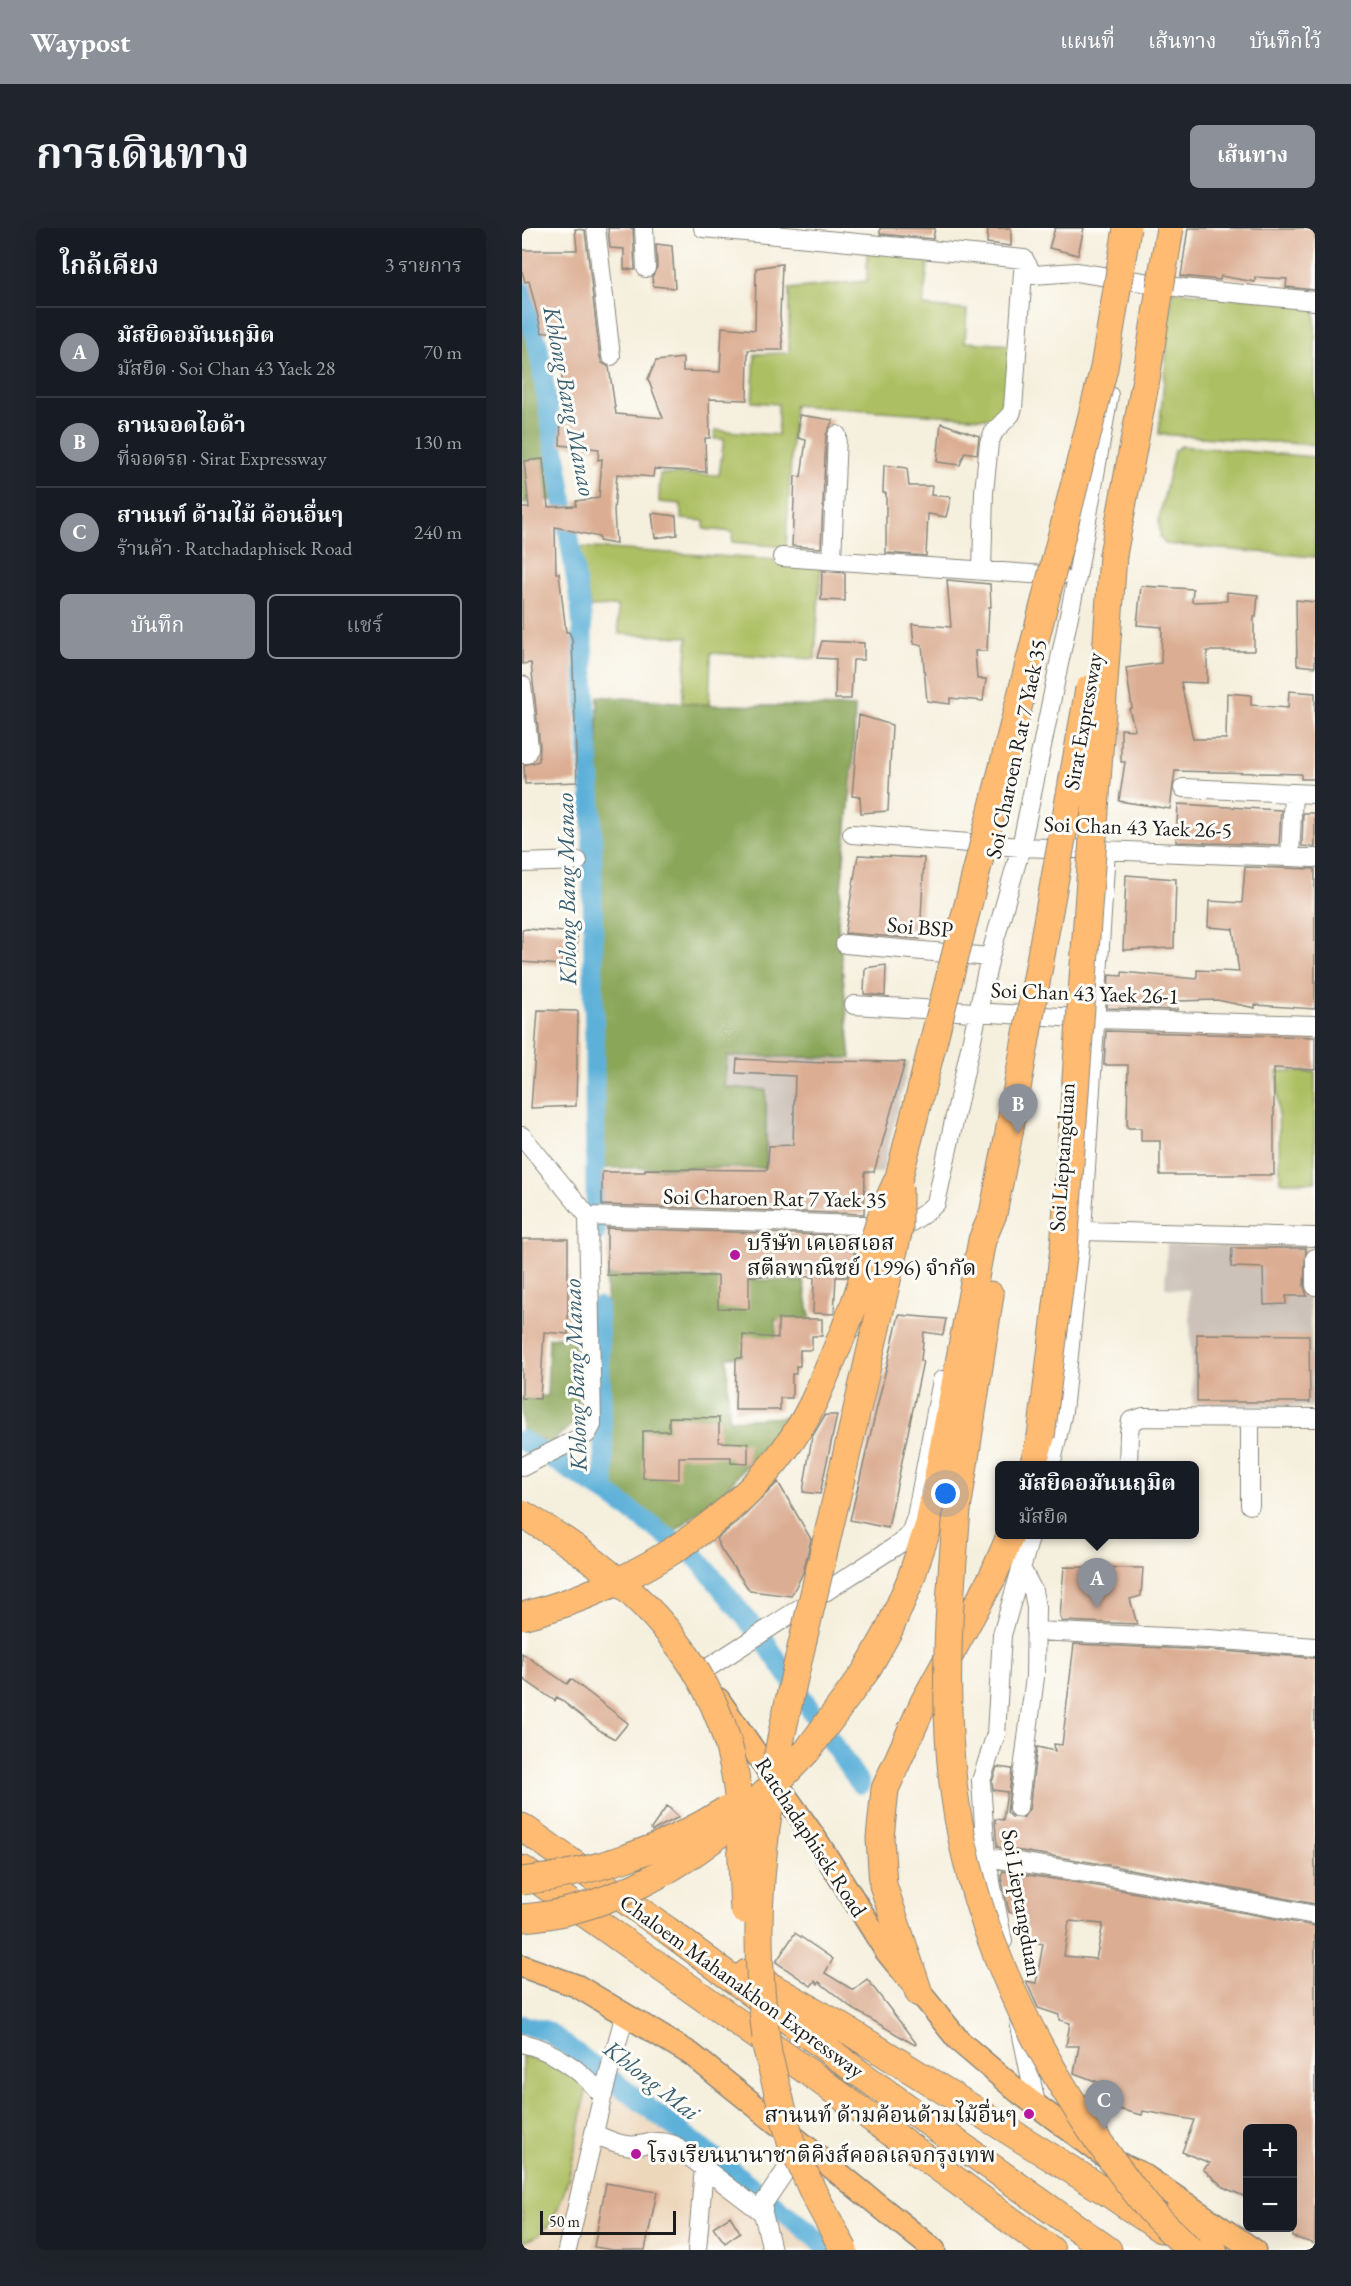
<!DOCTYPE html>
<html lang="th">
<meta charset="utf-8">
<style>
body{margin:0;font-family:"EB Garamond","Noto Serif Thai",serif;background:#20242c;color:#f1f3f6}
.controls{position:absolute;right:18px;bottom:18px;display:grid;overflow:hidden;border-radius:9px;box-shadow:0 6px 24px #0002}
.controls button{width:54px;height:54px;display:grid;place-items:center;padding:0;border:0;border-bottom:2px solid #363941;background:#171b24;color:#f1f3f6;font:30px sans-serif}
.scale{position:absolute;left:18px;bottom:15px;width:136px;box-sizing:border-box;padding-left:6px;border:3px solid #1c1c1c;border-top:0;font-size:16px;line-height:21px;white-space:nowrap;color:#1c1c1c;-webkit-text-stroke:4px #fdfcf7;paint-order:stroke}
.you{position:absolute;left:424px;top:1266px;width:21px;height:21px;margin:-15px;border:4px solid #fff;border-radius:50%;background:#1a73e8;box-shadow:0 0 0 9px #1a73e833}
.badge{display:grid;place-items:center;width:39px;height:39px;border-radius:50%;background:#8c9099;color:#fff;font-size:20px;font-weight:700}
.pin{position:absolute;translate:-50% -50px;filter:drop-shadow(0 2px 3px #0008)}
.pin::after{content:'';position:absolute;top:32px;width:21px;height:18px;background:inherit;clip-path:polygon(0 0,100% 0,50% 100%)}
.popup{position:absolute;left:473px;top:1233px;width:204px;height:78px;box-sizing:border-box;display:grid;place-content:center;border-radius:9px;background:#171b24;filter:drop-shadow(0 2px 4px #0005);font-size:20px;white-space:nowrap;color:#9ea1a6}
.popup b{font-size:22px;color:#f1f3f6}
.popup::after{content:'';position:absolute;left:50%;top:100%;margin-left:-12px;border:12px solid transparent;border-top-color:#171b24}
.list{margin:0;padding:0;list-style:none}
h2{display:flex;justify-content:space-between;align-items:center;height:78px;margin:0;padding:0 24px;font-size:26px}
h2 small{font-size:20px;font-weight:400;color:#9ea1a6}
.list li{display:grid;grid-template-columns:39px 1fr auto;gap:18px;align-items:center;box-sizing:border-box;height:90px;padding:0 24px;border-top:2px solid #363941}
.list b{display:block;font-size:22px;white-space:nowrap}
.list p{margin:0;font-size:20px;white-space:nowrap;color:#9ea1a6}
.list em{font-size:20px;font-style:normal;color:#9ea1a6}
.actions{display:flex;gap:12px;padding:18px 24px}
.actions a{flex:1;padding:14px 0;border:2px solid #8c9099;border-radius:9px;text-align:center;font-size:21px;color:#8c9099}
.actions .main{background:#8c9099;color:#fff}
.map{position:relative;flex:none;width:793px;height:2022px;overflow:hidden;border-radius:9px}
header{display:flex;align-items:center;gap:36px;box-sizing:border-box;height:84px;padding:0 30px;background:#8c9099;color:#fff}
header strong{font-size:28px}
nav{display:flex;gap:33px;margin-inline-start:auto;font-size:21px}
.intro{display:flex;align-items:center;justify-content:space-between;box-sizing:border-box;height:144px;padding:0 36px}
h1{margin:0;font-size:42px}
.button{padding:15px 27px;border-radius:9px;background:#8c9099;color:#fff;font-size:21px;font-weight:700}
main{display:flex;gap:36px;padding:0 36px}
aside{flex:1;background:#171b24;border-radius:9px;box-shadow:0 6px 24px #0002}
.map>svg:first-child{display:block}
</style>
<header>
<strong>Waypost</strong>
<nav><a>แผนที่</a><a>เส้นทาง</a><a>บันทึกไว้</a></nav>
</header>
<div class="intro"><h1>การเดินทาง</h1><a class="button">เส้นทาง</a></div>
<main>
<aside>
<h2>ใกล้เคียง<small>3 รายการ</small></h2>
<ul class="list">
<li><span class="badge">A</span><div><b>มัสยิดอมันนฤมิต</b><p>มัสยิด · Soi Chan 43 Yaek 28</p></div><em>70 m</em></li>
<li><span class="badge">B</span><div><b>ลานจอดไอด้า</b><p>ที่จอดรถ · Sirat Expressway</p></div><em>130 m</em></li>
<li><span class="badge">C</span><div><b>สานนท์ ด้ามไม้ ค้อนอื่นๆ</b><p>ร้านค้า · Ratchadaphisek Road</p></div><em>240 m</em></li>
</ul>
<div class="actions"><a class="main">บันทึก</a><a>แชร์</a></div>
</aside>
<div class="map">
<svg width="793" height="2022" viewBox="0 0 793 2022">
<rect width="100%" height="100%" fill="#fdfcf7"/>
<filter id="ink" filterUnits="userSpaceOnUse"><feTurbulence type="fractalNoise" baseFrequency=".0167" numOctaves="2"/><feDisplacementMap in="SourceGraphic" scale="12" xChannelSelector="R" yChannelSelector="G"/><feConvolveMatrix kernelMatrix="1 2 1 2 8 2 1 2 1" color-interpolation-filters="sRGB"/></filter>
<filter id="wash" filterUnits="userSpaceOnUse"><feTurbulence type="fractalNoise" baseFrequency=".008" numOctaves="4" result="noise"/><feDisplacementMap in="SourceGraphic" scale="24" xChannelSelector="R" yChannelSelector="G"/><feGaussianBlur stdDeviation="1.35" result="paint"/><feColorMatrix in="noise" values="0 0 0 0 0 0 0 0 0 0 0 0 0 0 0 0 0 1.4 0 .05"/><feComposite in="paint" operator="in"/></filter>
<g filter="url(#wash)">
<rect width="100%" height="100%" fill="#f5efdd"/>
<path fill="#edd7bb" d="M 72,1847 L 254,1985 L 279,2006 L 291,2022 L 0,2022 L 0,2014 L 17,2007 L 64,1863 Z"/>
<path fill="#ccc2b9" d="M 205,827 L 387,834 L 360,945 L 244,940 L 243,862 L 202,859 Z
M 645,1016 L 784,1019 L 793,1179 L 671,1177 L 667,1062 L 643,1060 Z"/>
<path fill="#adbf63" stroke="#646e40" stroke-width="1.5" d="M 345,19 L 407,28 L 401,78 L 445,82 L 443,114 L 492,117 L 489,192 L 272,177 L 264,319 L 210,314 L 211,304 L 182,301 L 182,293 L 159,291 L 159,276 L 137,274 L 138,246 L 197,247 L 202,211 L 192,211 L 193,202 L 256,207 L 256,176 L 230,174 L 233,126 L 267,125 L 267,61 L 345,53 Z
M 650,63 L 793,76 L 793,217 L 637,206 Z
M 659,218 L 793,229 L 793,329 L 643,316 L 638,309 L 637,291 L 652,223 Z
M 57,319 L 299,335 L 293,431 L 189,425 L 187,477 L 160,475 L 166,409 L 97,406 L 95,378 L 68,379 Z
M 755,843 L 793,844 L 793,954 L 758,954 Z
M 0,1827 L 61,1849 L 64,1863 C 57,1898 46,1986 17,2007 C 13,2010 5,2012 0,2014 Z"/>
<path fill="#8aa659" stroke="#53613a" stroke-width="1.5" d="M 0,96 L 10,124 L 35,271 L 0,276 Z
M 76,468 L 192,477 L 333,479 L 331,535 L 316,695 L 329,830 L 205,828 L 202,859 L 244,862 L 244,940 L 81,940 L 75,640 Z
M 84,1048 L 281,1053 L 289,1092 L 253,1092 L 255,1114 L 244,1127 L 205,1129 L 207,1192 L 265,1189 L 258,1199 L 204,1261 L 153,1303 L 97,1266 L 87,1253 Z
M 52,1107 L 57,1190 L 30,1214 L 17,1212 L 0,1201 L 0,1168 L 25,1168 L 27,1110 Z"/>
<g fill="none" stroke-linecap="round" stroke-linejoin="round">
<path stroke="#5db1d9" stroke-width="20" d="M 0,63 L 16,117 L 59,382 L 70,588 L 74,1005
M 76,1079 L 83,1264
M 0,1212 L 83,1264 L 175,1330 L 244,1415 L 338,1556
M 0,1797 L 25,1803 L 204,1938 L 309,2022"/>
</g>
<g id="blocks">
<path fill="#dbad93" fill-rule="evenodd" d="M 86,0 L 111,0 L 113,42 L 102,41 L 102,21 L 88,20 Z
M 358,0 L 413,0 L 411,11 L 358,6 Z
M 466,0 L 489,0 L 489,18 L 465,15 Z
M 533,0 L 562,0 L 556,27 L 527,20 Z
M 666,0 L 793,0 L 793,62 L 764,59 L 765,51 L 733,49 L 733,54 L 699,48 L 698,52 L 659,48 Z
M 53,1 L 63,2 L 78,129 L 80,135 L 87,139 L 94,186 L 141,190 L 126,151 L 134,133 L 161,130 L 161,143 L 198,144 L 200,99 L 233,102 L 234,40 L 260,36 L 258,87 L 261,122 L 226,122 L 225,172 L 187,171 L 188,210 L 183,210 L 184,244 L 132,241 L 131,249 L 95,246 L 92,283 L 94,316 L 77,313 L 77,309 L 33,299 L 34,345 L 37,345 L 44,404 L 47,404 L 50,411 L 55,554 L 3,556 L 2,537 L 17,533 L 18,519 L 9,435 L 0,436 L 0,280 L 7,280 L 2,233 L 21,231 L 26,279 L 54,278 L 54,273 L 77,270 L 80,231 L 76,232 L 77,221 L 38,217 L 39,187 L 44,187 L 35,103 L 20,105 L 7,53 L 3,54 L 0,43 L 0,22 L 55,22 Z
M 134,16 L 150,18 L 153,60 L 131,58 L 130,49 L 135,39 Z
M 277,187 L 311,192 L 304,207 L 299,320 L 270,318 L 273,248 L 279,249 L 284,212 L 276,210 Z
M 419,195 L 457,208 L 455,226 L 443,224 L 438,237 L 415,234 Z
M 362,237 L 385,240 L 387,258 L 410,258 L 409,267 L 429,269 L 424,289 L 406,286 L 404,328 L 364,325 L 364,265 L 361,265 Z
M 130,285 L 154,288 L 155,307 L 133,310 Z
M 300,343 L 323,345 L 323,373 L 299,372 Z
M 425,352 L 468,356 L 469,379 L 467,379 L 465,423 L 453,423 L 455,451 L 464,451 L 461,473 L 428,470 L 428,476 L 405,473 L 400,417 L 392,416 L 390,396 L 429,399 Z
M 619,358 L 671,361 L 670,374 L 705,373 L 705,364 L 736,367 L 734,389 L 732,389 L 732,423 L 685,423 L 685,455 L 659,454 L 671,511 L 704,511 L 705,465 L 729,467 L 729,477 L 766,480 L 767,463 L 793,465 L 793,551 L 779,551 L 779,546 L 653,543 L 648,581 L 597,573 L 603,534 L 599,534 L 599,501 L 613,502 L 607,481 L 610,480 L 604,440 L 639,435 L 640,399 L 615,397 Z
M 774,372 L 793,374 L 793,439 L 775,437 Z
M 300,413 L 342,415 L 342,432 L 331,432 L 329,471 L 313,471 L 314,431 L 295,430 Z
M 337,487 L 370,497 L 366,583 L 339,585 L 338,569 L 330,568 Z
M 656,576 L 759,582 L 757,617 L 654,614 Z
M 781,585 L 793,585 L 793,619 L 780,618 Z
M 336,627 L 402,630 L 398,711 L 323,705 Z
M 723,639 L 793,641 L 793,781 L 733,777 L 733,780 L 695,772 L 655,773 L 655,782 L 585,780 L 587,747 L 600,748 L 600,744 L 675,751 L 675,742 L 717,744 L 711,701 L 686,699 L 687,673 L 720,675 Z
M 604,647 L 654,651 L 652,720 L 601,722 Z
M 5,701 L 55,705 L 55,726 L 40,729 L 39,737 L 0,734 L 0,702 Z
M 364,737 L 363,768 L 342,766 L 343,740 Z
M 16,782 L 56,783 L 54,878 L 9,880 Z
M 584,803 L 793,809 L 793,842 L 752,840 L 752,947 L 638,947 L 638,913 L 619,913 L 619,900 L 605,900 L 606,837 L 582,837 Z
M 215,831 L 302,835 L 302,833 L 383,834 L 352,944 L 343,944 L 342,986 L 80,977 L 80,944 L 123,944 L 123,941 L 245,942 L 247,918 L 271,917 L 273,848 L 214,845 Z
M 85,1000 L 336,1008 L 337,1008 L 325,1049 L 314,1049 L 312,1086 L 291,1085 L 292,1049 L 227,1048 L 227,1081 L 196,1080 L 196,1048 L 85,1047 Z
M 0,1011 L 46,1011 L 46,1106 L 22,1104 L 18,1171 L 0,1170 Z
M 710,1020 L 784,1020 L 782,1058 L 785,1068 L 764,1068 L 764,1076 L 742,1077 L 741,1040 L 709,1039 Z
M 377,1087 L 424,1091 L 421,1107 L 402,1104 L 399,1132 L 401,1133 L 366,1300 L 328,1292 Z
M 256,1091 L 300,1091 L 300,1108 L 290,1108 L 290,1122 L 278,1122 L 278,1138 L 274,1138 L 274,1146 L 270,1146 L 270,1170 L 258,1170 L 258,1182 L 213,1182 L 214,1130 L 220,1130 L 221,1107 L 256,1110 Z
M 675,1106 L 787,1107 L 788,1174 L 675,1174 Z
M 303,1187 L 315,1187 L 298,1266 L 281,1264 L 290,1209 Z
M 147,1189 L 197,1190 L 197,1214 L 226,1215 L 226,1236 L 209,1235 L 209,1229 L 157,1229 L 157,1251 L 121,1250 L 121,1203 L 147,1203 Z
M 256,1254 L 289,1311 L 281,1345 L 269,1368 L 228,1363 L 200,1323 L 194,1311 L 218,1292 Z
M 542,1339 L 621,1340 L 619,1368 L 608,1371 L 615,1396 L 540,1393 L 538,1388 Z
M 552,1416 L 686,1422 L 793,1430 L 793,1676 L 586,1637 L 475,1619 L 473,1591 L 481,1592 L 485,1564 L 471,1562 L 470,1554 L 475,1539 L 490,1541 L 485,1584 L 490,1589 L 501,1590 L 507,1581 L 515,1519 L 533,1523 L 532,1516 L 540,1517 Z
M 0,1425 L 45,1456 L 49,1451 L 106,1495 L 93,1511 L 80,1504 L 35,1469 L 33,1473 L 0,1450 Z
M 145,1578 L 157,1589 L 130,1603 L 129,1601 Z
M 481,1643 L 582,1659 L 793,1698 L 793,2016 L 771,2009 L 771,1900 L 726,1900 L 726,1970 L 703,1960 L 681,1941 L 688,1935 L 660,1924 L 672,1892 L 621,1883 L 620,1887 L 596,1881 L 598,1872 L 579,1866 L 581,1856 L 552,1845 L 557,1818 L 544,1818 L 548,1795 L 537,1792 L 537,1787 L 516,1780 L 504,1753 L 514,1755 L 521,1716 L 498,1711 L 502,1689 L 487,1684 L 479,1649 ZM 547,1693 L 581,1696 L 574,1731 L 542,1728 Z
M 273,1705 L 311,1731 L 303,1745 L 331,1762 L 345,1751 L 394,1815 L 393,1817 L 331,1781 L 297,1754 L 296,1756 L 293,1753 L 289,1758 L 254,1734 Z
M 84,1955 L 135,1964 L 123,2022 L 91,2022 L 72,2019 Z
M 208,1988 L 218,2004 L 203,2015 L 191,1999 Z"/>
</g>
</g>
<g filter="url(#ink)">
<use href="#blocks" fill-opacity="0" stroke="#88867c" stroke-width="1.5"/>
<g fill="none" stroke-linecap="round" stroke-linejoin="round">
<g stroke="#88867c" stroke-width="20">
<path id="minor" d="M 74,0 L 89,128
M 122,0 L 124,40
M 181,0 L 502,31 L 511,47 L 554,44 L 606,52
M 608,52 L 661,60 L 793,73
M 260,329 L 538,348
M 310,332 L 315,207
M 460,343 L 462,264 L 467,215 L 472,204 L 489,186 L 491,180 L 502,31
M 0,457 L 7,520 L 4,526 L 0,526
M 661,560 L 793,566
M 330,606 L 499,619 L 793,630
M 768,629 L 771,565
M 0,635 L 56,633
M 323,716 L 468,729
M 332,777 L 573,791 L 793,797
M 0,908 L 66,988 L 336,997 L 385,997 L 403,985 L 414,975 L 468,729 L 499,619 L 555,349 L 587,167
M 560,1003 L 793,1009
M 793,1030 L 793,1058
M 728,1190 L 728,1277
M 529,1238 L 541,1183 L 560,1003 L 584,622
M 606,1238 L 607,1205 L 609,1193 L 621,1189 L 793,1190
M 0,1239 L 65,1206 L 70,1197 L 66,988
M 513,1403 L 687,1411 L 793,1419
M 178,1445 L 377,1316 L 388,1306 L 394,1289 L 420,1152
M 496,1580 L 513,1449 L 514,1379 L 511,1363 L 499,1340
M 464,1629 L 584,1648 L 793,1687
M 481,1713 L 464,1629 L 459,1553 L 474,1506 L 480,1407 L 509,1306
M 497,1793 L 514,1876
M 0,1815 C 33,1823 59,1842 81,1868
M 72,1906 C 82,1910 94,1916 104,1917 C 124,1920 129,1909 152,1917 L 241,1985
M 45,2022 L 81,1866 L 103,1786
M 175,2022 L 182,1939
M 250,2022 L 241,1985 L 241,1976 L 279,1920"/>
</g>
<g stroke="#88867c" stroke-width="25">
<path id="major" d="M 196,1471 L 293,1610 L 364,1723 L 438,1814 L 498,1865 L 585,1930 L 620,1946 L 732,2022
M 0,1738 L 55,1758 L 169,1826 L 412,2022
M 647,1988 L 694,2022"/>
</g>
<g stroke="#88867c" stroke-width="29">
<path id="highway" d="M 591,327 L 624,151 L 638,60
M 511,1238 L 519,1209
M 435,1282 L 468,1067
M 285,1523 L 344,1443 L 367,1402 L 388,1353 L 407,1296 L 460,1012 L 471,986 L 487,905
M 0,1599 L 145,1702 L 337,1845 L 586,2022
M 0,1641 L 296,1851 L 529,2022
M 225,1745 L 317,1797 L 588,1966 L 639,2001
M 397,1765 L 361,1657 L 358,1610 L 363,1561 L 402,1474 L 471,1348 L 489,1306"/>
</g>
<use href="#minor" stroke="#fff" stroke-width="18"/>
<use href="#major" stroke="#ffbb71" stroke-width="22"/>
<use href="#highway" stroke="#ffbb71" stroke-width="27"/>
<g stroke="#88867c" stroke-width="29" stroke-linecap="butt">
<path id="highway-bridge" d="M 638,60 L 648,0
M 487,905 L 567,461
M 519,1209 L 542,1020 L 591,327
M 435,1282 C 427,1376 420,1469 432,1563 C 451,1716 529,1858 624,1977 C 637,1993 654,2007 668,2022
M 0,1286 C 98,1343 187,1420 211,1536 C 221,1584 219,1633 222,1682
M 0,1388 C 112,1361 241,1280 292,1173 C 306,1142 320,1109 332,1077 C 342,1049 349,1019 359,990 C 364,976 371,963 377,949 L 582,140 L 605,0
M 0,1653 C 72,1645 143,1621 204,1582
M 0,1690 C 78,1685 155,1643 213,1593 C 239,1571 262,1547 285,1523
M 243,1814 L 269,1914 L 292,1966 L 322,2022
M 247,1832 C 238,1771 234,1712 239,1651 C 246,1546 275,1439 299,1336 C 325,1224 351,1113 377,1001 L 377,959"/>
</g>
<use href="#highway-bridge" stroke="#ffbb71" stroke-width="27"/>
</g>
</g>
<g fill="#b5179e" stroke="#fdfcf7" stroke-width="2">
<circle cx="213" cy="1027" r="6"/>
<circle cx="507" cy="1886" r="6"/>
<circle cx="114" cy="1926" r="6"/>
</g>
<g text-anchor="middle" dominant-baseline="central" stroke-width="6" stroke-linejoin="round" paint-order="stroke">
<g font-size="22" fill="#1c1c1c" stroke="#fdfcf7">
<text transform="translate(561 493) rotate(-80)">Sirat Expressway</text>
<text transform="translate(494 521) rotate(-78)">Soi Charoen Rat 7 Yaek 35</text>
<text transform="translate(616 599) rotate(2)">Soi Chan 43 Yaek 26-5</text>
<text transform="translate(398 699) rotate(5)">Soi BSP</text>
<text transform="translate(563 765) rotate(2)">Soi Chan 43 Yaek 26-1</text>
<text transform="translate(540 929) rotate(-86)">Soi Lieptangduan</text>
<text transform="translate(253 970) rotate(1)">Soi Charoen Rat 7 Yaek 35</text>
<text transform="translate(289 1609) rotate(57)">Ratchadaphisek Road</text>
<text transform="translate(500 1675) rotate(80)">Soi Lieptangduan</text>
<text transform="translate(220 1758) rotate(36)">Chaloem Mahanakhon Expressway</text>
</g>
<g font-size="22" fill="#1c1c1c" stroke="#fdfcf7" text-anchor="start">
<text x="225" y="1014">บริษัท เคเอสเอส<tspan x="225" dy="25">สตีลพาณิชย์ (1996) จำกัด</tspan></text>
<text x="495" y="1886" text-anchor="end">สานนท์ ด้ามค้อนด้ามไม้อื่นๆ</text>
<text x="126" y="1926">โรงเรียนนานาชาติคิงส์คอลเลจกรุงเทพ</text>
</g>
<g font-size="24" font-style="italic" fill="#395f71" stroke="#fdfcf7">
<text transform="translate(48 173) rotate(79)">Khlong Bang Manao</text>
<text transform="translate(44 661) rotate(-91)">Khlong Bang Manao</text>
<text transform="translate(53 1147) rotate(-92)">Khlong Bang Manao</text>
<text transform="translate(130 1852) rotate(38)">Khlong Mai</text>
</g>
</g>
</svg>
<div class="controls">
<button>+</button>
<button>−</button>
</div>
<div class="scale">50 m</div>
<div class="you"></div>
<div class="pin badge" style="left:575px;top:1380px">A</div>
<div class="popup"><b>มัสยิดอมันนฤมิต</b>มัสยิด</div>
<div class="pin badge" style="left:496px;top:906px">B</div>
<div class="pin badge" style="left:582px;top:1902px">C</div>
</div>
</main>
